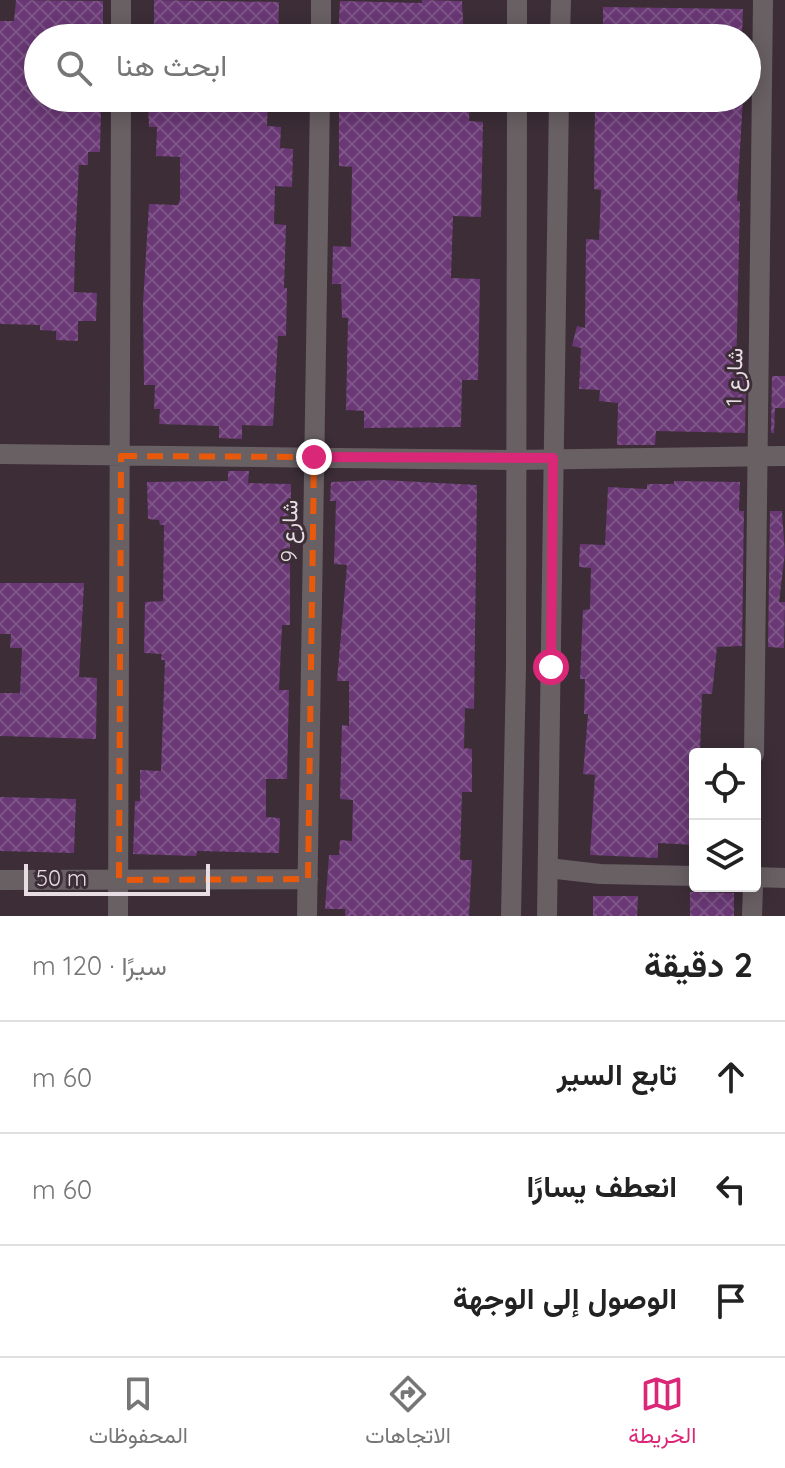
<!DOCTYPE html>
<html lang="ar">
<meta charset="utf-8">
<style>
body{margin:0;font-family:Quicksand,Vazirmatn,sans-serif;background:#f6f6f6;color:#222;direction:rtl}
.controls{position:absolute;right:24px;bottom:24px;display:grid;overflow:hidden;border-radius:8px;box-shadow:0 4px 20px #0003}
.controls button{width:72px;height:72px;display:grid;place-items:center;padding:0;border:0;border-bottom:2px solid #e0e0e0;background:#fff;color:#222;font:40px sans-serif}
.scale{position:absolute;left:24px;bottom:20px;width:186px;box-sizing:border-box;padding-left:8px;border:4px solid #e7dde3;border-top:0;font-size:22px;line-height:28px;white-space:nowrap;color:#e7dde3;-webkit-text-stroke:6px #3c2d37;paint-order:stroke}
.stop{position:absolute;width:24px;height:24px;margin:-18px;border:6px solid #db2777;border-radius:50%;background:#fff}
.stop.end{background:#db2777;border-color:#fff;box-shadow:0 2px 8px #0008}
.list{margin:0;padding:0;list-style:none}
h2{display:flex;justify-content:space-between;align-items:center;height:104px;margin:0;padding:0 32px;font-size:34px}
h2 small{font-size:26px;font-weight:400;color:#767676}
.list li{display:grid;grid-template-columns:52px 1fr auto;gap:24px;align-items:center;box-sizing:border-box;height:112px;padding:0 32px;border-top:2px solid #e0e0e0}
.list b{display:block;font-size:30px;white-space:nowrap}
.list em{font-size:26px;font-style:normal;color:#767676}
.icon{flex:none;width:44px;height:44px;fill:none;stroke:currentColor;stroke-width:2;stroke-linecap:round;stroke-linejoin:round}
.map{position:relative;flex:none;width:785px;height:916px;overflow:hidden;direction:ltr}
.search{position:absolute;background:#fff;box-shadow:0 4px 20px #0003;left:24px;right:24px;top:24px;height:88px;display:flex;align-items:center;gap:20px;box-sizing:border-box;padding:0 28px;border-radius:44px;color:#767676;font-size:30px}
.sheet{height:440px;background:#fff}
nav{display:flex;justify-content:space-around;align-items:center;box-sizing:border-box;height:112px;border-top:2px solid #e0e0e0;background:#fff;font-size:22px;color:#767676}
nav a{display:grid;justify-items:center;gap:4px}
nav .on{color:#db2777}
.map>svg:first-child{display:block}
</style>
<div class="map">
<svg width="785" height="916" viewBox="0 0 785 916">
<defs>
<pattern id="building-cross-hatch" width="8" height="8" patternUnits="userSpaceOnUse" patternTransform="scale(2)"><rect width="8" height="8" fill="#693875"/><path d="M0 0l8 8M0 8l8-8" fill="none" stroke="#7e5488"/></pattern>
</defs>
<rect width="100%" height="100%" fill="#3c2d37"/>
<path fill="url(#building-cross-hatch)" d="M 16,0 L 103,1 L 103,38 L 38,38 L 38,98 L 99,98 L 101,110 L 100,152 L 88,152 L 88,165 L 79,165 L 75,247 L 74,292 L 97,293 L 96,321 L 78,321 L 78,341 L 56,340 L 56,331 L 40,330 L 40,325 L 0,324 L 0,21 L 14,21 Z
M 154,0 L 279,2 L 278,38 L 161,38 L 154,35 Z
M 422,0 L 462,1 L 464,38 L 338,38 L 340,1 L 422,3 Z
M 603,7 L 743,9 L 742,38 L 603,38 Z
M 163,98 L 268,98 L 267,126 L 281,127 L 280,148 L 293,149 L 292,187 L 275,186 L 274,224 L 286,225 L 284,288 L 287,288 L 286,336 L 278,336 L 273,426 L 242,425 L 242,439 L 219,438 L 219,426 L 159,424 L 160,409 L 154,409 L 155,385 L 144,385 L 143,304 L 149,204 L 178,205 L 180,199 L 180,157 L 156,156 L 157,127 L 149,127 L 148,103 L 163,104 Z
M 352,98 L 470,98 L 469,121 L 483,122 L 481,217 L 453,216 L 451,278 L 480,279 L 478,380 L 462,380 L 461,427 L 364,428 L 364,411 L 346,410 L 348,318 L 342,318 L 341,284 L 332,284 L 333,246 L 351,247 L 352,167 L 339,166 L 339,100 Z
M 611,98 L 743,98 L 737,201 L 740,201 L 736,376 L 746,376 L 745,433 L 656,431 L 655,445 L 617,445 L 618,403 L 599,401 L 600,390 L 579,389 L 581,348 L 572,346 L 577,326 L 585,328 L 586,239 L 599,240 L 601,190 L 594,189 L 595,105 L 611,105 Z
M 772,376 L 785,376 L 785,408 L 775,408 L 774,433 L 771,433 Z
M 228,471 L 249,471 L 248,483 L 291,484 L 291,504 L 299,504 L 298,530 L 291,530 L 290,534 L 290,625 L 282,625 L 279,690 L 289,690 L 287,779 L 266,779 L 266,817 L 280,818 L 279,853 L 197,851 L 196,856 L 133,854 L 135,801 L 140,801 L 140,770 L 161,771 L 165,660 L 161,660 L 162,654 L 144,653 L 145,602 L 163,601 L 164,525 L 160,525 L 159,520 L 148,519 L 147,482 L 228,481 Z
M 382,480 L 477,485 L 474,709 L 465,708 L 464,748 L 472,749 L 472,792 L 462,792 L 460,860 L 472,860 L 469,916 L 345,916 L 345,909 L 325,909 L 329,855 L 339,855 L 340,840 L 352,841 L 353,800 L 340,799 L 342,725 L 349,726 L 349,681 L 337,681 L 347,565 L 334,564 L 336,501 L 330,501 L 331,482 Z
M 674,481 L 740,482 L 739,511 L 744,511 L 742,646 L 717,647 L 712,694 L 702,694 L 700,754 L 695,754 L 695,845 L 658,843 L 658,858 L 590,855 L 595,775 L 583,774 L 588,714 L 584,714 L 585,679 L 580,679 L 583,610 L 590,609 L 591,568 L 579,567 L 580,544 L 605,545 L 608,487 L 647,489 L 647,484 L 674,484 Z
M 770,511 L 782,511 L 785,553 L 779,602 L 785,602 L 784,648 L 768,647 Z
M 0,583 L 84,583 L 79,677 L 97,678 L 96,739 L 0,736 L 0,693 L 20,693 L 22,648 L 10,648 L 11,634 L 0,634 Z
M 0,797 L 76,799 L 74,853 L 0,851 Z
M 690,892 L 734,893 L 734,916 L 690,916 Z
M 593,896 L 638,896 L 637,916 L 593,916 Z"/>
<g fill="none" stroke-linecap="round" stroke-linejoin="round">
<path stroke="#696063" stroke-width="20" d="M 121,38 L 121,0
M 321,38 L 321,0
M 0,454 L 514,460 L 785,456
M 754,754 L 763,0
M 548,868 L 600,874 L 695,876
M 755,877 L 785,878
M 0,880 L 308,879
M 118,916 L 121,98
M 307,916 L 320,98
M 752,916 L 753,886"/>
<path stroke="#696063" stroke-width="20" d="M 517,38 L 517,0
M 560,38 L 561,0
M 511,916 L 516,667 L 517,98
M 547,916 L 559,98"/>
</g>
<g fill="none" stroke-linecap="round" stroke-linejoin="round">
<path stroke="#db2777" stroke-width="10" d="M 314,457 L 553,458 L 551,667"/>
</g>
<path fill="none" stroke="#e8590c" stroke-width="6" stroke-dasharray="16 10" stroke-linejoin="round" d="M 121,456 L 314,457 L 308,879 L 119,880 Z"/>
<g text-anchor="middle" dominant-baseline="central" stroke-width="6" stroke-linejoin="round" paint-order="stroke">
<g font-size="22" fill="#e7dde3" stroke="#3c2d37">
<text transform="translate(734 377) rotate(-89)">شارع 1</text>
<text transform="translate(289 531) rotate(-89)">شارع 9</text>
</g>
</g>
</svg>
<div class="controls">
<button><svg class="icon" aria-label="locate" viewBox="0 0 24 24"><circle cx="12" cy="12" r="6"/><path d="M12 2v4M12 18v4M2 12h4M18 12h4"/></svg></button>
<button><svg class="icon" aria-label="layers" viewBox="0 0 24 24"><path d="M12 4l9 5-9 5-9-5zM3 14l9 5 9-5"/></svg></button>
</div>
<div class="scale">50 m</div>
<div class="stop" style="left:551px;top:667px"></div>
<div class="stop end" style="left:314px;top:457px"></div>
<div class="search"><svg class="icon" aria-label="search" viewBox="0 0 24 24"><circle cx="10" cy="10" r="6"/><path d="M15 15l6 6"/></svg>ابحث هنا</div>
</div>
<section class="sheet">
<h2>2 دقيقة<small>سيرًا · 120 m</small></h2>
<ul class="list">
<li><svg class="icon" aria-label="ahead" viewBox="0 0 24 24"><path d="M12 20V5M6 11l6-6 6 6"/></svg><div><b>تابع السير</b></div><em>60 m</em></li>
<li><svg class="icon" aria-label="left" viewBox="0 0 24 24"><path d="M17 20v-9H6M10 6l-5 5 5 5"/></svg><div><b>انعطف يسارًا</b></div><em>60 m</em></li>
<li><svg class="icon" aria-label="arrive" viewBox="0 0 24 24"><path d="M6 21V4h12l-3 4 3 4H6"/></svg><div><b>الوصول إلى الوجهة</b></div></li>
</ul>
</section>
<nav>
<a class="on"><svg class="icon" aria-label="map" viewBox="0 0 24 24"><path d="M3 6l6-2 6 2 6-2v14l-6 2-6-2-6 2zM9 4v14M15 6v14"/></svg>الخريطة</a>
<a><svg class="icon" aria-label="directions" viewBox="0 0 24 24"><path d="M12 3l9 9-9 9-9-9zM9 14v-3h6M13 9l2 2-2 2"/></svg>الاتجاهات</a>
<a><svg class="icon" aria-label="saved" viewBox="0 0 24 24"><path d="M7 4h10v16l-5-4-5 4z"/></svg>المحفوظات</a>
</nav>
